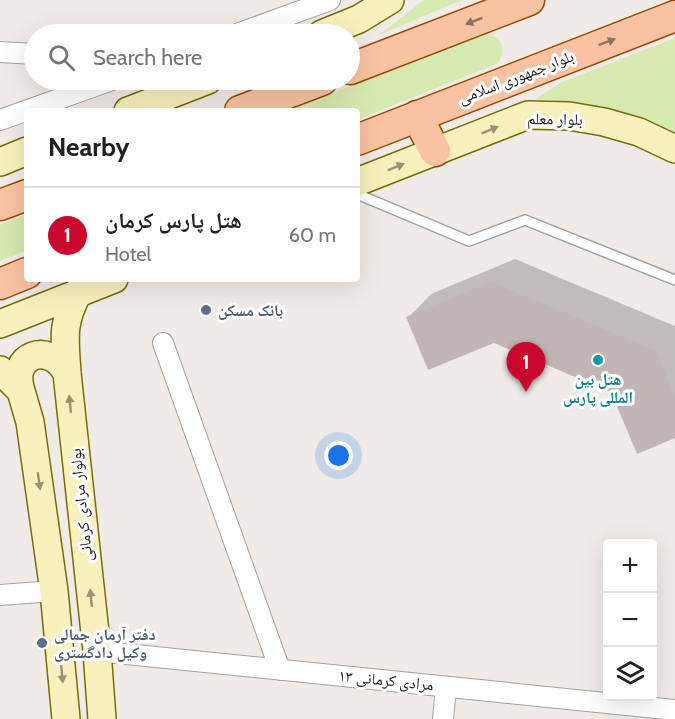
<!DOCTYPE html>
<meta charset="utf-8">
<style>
body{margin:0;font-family:Cabin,"Noto Naskh Arabic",sans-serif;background:#f6f6f6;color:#202124}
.controls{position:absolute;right:18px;bottom:18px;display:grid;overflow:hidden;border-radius:6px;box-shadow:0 6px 24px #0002}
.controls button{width:54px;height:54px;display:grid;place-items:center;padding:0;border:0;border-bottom:2px solid #e0e0e0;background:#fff;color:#202124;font:30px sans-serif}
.you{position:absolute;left:339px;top:456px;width:21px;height:21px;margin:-15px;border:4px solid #fff;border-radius:50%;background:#1a73e8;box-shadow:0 0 0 9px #1a73e833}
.badge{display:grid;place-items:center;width:39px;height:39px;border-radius:50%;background:#ca062c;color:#fff;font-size:20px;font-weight:700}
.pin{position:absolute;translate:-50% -50px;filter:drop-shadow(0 2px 3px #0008)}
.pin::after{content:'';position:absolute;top:32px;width:21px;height:18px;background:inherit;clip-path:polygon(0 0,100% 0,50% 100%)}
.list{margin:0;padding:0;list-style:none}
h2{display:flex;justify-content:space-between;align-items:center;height:78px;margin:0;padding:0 24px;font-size:26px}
h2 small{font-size:20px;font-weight:400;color:#757577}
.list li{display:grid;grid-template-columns:39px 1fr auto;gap:18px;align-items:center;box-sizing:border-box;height:96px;padding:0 24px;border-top:2px solid #e0e0e0}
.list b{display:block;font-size:22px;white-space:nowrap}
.list p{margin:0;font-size:20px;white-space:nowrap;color:#757577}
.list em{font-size:20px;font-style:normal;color:#757577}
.icon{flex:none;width:33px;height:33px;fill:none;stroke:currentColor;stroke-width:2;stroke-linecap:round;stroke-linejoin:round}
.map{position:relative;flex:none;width:675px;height:719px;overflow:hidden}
.search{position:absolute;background:#fff;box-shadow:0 6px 24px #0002;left:24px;top:24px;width:336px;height:66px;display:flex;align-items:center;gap:15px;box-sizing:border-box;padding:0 21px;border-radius:33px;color:#757577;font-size:22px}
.panel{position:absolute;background:#fff;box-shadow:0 6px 24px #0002;left:24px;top:108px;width:336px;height:174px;border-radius:6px}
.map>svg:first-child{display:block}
</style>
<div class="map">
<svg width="675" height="719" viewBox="0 0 675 719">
<rect width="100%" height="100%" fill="#f0ebe7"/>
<path fill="#d6e9af" d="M 424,0 L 462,0 L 379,35 Z
M 486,33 C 502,37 507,50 498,63 L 357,120 L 357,111 L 287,111 Z
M 675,38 L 675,132 C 631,109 585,103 536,99 L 560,83 Z
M 27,214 L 27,250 L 0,261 L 0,225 Z"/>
<path fill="#0003" d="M 515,259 L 675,326 L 675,436 L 613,390 L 494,341 L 408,318 L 431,294 Z"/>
<path fill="#c1b6b3" d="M 491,282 L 656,351 L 675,397 L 675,438 L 637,454 L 611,392 L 494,343 L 428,370 L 406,317 Z"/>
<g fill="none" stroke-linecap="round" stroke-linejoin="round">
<g stroke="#a1a1a1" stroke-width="12">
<path id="lane" d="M 357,194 L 469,241 L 525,220 L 675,280"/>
</g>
<g stroke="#a1a1a1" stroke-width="22">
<path id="street" d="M 237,34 L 330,0
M 0,52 L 34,54
M 0,120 L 112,80
M 163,343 L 280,670
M 0,595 L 54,591
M 97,651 L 675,710
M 443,719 L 446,687"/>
</g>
<g stroke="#766d08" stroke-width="30">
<path id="secondary" d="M 322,34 L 359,19 L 390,0
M 128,111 L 208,80
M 0,162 L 27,151
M 357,182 L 528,115 L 569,116 L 604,122 L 639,132 L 675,149
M 78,293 C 61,324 65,340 67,373 L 97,651 L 102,719
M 0,324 L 114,279
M 0,370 L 21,391 L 30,422 L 54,591 L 66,719
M 21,391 C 9,355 49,340 67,373"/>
</g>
<g stroke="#984a04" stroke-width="33">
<path id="primary" d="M 350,69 L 529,0
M 240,111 L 322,80
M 417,116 L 435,151
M 357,140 L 675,16
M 0,205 L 27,195
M 0,284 L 27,273"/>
</g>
<use href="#lane" stroke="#fff" stroke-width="9"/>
<use href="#street" stroke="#fff" stroke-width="20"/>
<use href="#secondary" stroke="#f8f0bd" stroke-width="27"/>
<use href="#primary" stroke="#f9c3a3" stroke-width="30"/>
</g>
<defs><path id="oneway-solid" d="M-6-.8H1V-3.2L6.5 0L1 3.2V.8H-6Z" transform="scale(1.5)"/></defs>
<g fill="#8c7262">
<use href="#oneway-solid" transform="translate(474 21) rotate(159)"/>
<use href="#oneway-solid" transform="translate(607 42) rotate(-21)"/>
</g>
<g fill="#979276">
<use href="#oneway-solid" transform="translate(490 130) rotate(-22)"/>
<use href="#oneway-solid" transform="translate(396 167) rotate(-22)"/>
<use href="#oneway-solid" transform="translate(70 404) rotate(-96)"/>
<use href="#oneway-solid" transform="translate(39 481) rotate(82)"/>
<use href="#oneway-solid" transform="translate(91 598) rotate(-96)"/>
<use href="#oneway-solid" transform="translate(62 674) rotate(85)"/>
</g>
<g fill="#5c6f8a" stroke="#fff" stroke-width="2">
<circle cx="206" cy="310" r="6"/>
<circle cx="42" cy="643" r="6"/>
</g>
<circle fill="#0f9aa8" stroke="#fff" stroke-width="2" cx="598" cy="360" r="6"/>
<g text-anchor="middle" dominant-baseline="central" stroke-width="6" stroke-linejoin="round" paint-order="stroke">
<g font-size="16" fill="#202020" stroke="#fff">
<text transform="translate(516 77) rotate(-21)">بلوار جمهوری اسلامی</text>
<text transform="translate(555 119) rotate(1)">بلوار معلم</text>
<text transform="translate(81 505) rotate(-96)">بولوار مرادی کرمانی</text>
<text transform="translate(386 680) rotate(6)">مرادی کرمانی ۱۳</text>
</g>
<g font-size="16" font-weight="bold" fill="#4e5e75" stroke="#fff" text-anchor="start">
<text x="218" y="310">بانک مسکن</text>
<text x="54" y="634">دفتر آرمان جمالی<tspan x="54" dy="18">وکیل دادگستری</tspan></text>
</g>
<g font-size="16" font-weight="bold" fill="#0d838f" stroke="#fff">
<text x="598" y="379">هتل بین<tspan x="598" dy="18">المللی پارس</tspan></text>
</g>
</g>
</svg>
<div class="controls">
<button>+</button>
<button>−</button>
<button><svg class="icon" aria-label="layers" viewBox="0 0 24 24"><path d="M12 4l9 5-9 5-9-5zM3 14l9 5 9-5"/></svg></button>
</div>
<div class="you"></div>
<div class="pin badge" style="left:526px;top:392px">1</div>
<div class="search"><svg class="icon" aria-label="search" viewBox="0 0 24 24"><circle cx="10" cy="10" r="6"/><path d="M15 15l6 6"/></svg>Search here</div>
<section class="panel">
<h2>Nearby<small></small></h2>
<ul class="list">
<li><span class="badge">1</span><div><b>هتل پارس کرمان</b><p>Hotel</p></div><em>60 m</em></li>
</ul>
</section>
</div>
